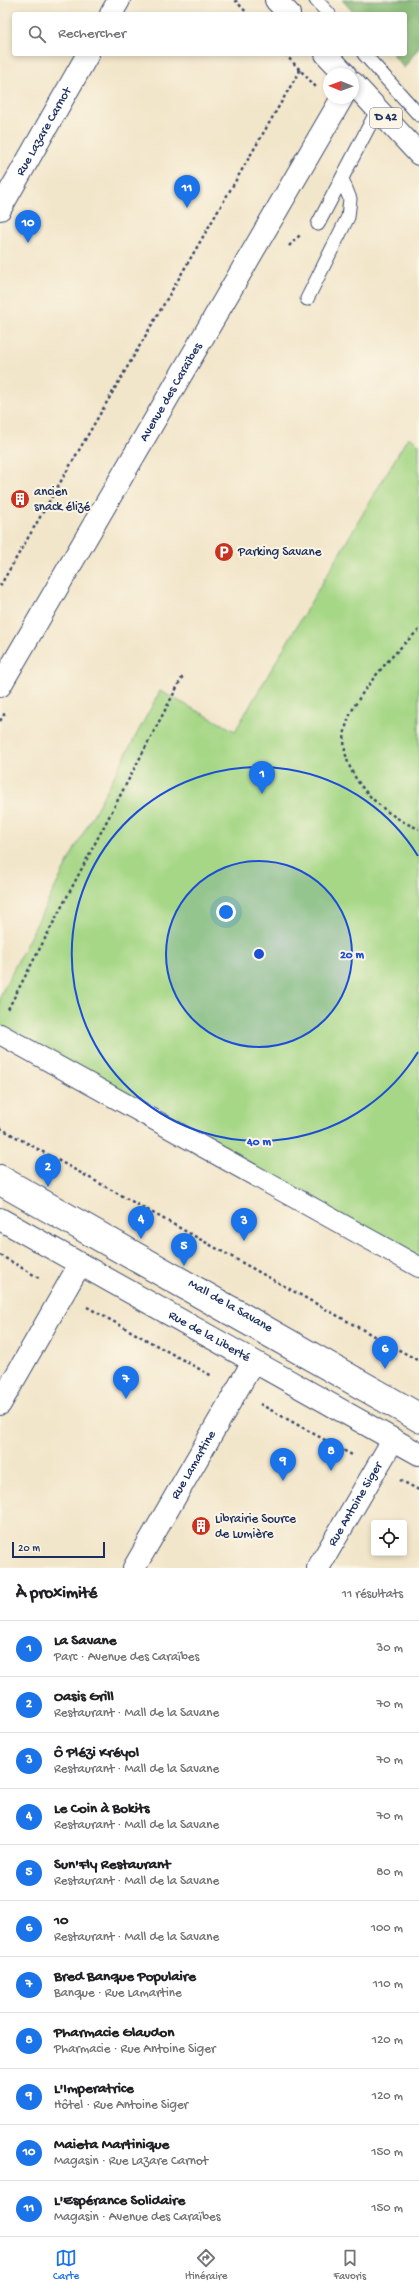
<!DOCTYPE html>
<html lang="fr">
<meta charset="utf-8">
<style>
body{margin:0;font-family:"Gochi Hand",sans-serif;background:#f2f2f2;color:#202124}
.controls{position:absolute;right:12px;bottom:12px;display:grid;overflow:hidden;border-radius:4px;box-shadow:0 2px 6px #0003}
.controls button{width:36px;height:36px;display:grid;place-items:center;padding:0;border:0;border-bottom:1px solid #e0e0e0;background:#fff;color:#202124;font:20px sans-serif}
.compass{position:absolute;left:323px;top:68px;width:36px;height:36px;border-radius:50%;background:#fff;box-shadow:0 2px 6px #0003;rotate:271deg}
.scale{position:absolute;left:12px;bottom:10px;width:93px;box-sizing:border-box;padding-left:4px;border:2px solid #1b2f5e;border-top:0;font-size:11px;line-height:14px;white-space:nowrap;color:#1b2f5e;-webkit-text-stroke:3px #fcf5e5;paint-order:stroke}
.you{position:absolute;left:226px;top:912px;width:14px;height:14px;margin:-10px;border:3px solid #fff;border-radius:50%;background:#1a73e8;box-shadow:0 0 0 6px #1a73e833}
.badge{display:grid;place-items:center;width:26px;height:26px;border-radius:50%;background:#1a73e8;color:#fff;font-size:13px;font-weight:700}
.pin{position:absolute;translate:-50% -33px;filter:drop-shadow(0 1px 2px #0008)}
.pin::after{content:'';position:absolute;top:21px;width:14px;height:12px;background:inherit;clip-path:polygon(0 0,100% 0,50% 100%)}
.list{margin:0;padding:0;list-style:none}
h2{display:flex;justify-content:space-between;align-items:center;height:52px;margin:0;padding:0 16px;font-size:17px}
h2 small{font-size:13px;font-weight:400;color:#757577}
.list li{display:grid;grid-template-columns:26px 1fr auto;gap:12px;align-items:center;box-sizing:border-box;height:56px;padding:0 16px;border-top:1px solid #e0e0e0}
.list b{display:block;font-size:15px;white-space:nowrap}
.list p{margin:0;font-size:13px;white-space:nowrap;color:#757577}
.list em{font-size:13px;font-style:normal;color:#757577}
.icon{flex:none;width:22px;height:22px;fill:none;stroke:currentColor;stroke-width:2;stroke-linecap:round;stroke-linejoin:round}
.map{position:relative;flex:none;width:419px;height:1568px;overflow:hidden}
.search{position:absolute;background:#fff;box-shadow:0 2px 6px #0003;left:12px;right:12px;top:12px;height:44px;display:flex;align-items:center;gap:10px;box-sizing:border-box;padding:0 14px;border-radius:4px;color:#757577;font-size:15px}
.sheet{height:668px;background:#fff}
nav{display:flex;justify-content:space-around;align-items:center;box-sizing:border-box;height:56px;border-top:1px solid #e0e0e0;background:#fff;font-size:11px;color:#757577}
nav a{display:grid;justify-items:center;gap:2px}
nav .on{color:#1a73e8}
.map>svg:first-child{display:block}
</style>
<div class="map">
<svg width="419" height="1568" viewBox="0 0 419 1568">
<rect width="100%" height="100%" fill="#fcf5e5"/>
<filter id="ink" filterUnits="userSpaceOnUse"><feTurbulence type="fractalNoise" baseFrequency=".025" numOctaves="2"/><feDisplacementMap in="SourceGraphic" scale="8" xChannelSelector="R" yChannelSelector="G"/><feConvolveMatrix kernelMatrix="1 2 1 2 8 2 1 2 1" color-interpolation-filters="sRGB"/></filter>
<filter id="wash" filterUnits="userSpaceOnUse"><feTurbulence type="fractalNoise" baseFrequency=".012" numOctaves="4" result="noise"/><feDisplacementMap in="SourceGraphic" scale="16" xChannelSelector="R" yChannelSelector="G"/><feGaussianBlur stdDeviation="0.9" result="paint"/><feColorMatrix in="noise" values="0 0 0 0 0 0 0 0 0 0 0 0 0 0 0 0 0 1.4 0 .05"/><feComposite in="paint" operator="in"/></filter>
<g filter="url(#wash)">
<rect width="100%" height="100%" fill="#f2e6ca"/>
<path fill="#a6d786" stroke="#608372" d="M 408,437 L 419,444 L 419,1267 L 0,1034 L 0,996 L 71,856 L 160,691 L 235,731 Z"/>
<path fill="#84b873" stroke="#507468" d="M 342,0 L 419,0 L 419,47 L 404,68 L 392,54 L 405,54 L 405,14 L 355,14 Z"/>
</g>
<g filter="url(#ink)">
<g fill="none" stroke-linecap="round" stroke-linejoin="round">
<g stroke="#3b4a6e" stroke-width="15">
<path id="service" d="M 316,0 L 329,14
M 364,54 L 419,115
M 318,224 L 378,109
M 307,299 L 348,217 L 350,199 L 342,179
M 0,1189 L 419,1426"/>
</g>
<g stroke="#3b4a6e" stroke-width="22">
<g id="pedestrian">
<path d="M 0,1034 L 419,1267"/>
<path id="s1" d="M 0,1175 L 419,1413"/>
</g>
</g>
<g stroke="#3b4a6e" stroke-width="24">
<g id="minor">
<path d="M 111,14 L 119,0"/>
<path id="s2" d="M 0,209 L 88,54"/>
<path id="s3" d="M 0,686 L 342,98"/>
<path id="s4" d="M 0,1219 L 419,1454"/>
<path d="M 0,1404 L 80,1264"/>
<path id="s5" d="M 134,1568 L 253,1362"/>
<path id="s6" d="M 318,1568 L 393,1440"/>
</g>
</g>
<g stroke="#3b4a6e" stroke-width="24">
<path id="primary" d="M 276,0 L 289,14
M 326,54 L 345,74
M 353,83 L 419,154"/>
</g>
<path stroke="#3b4a6e" stroke-width="2.5" stroke-dasharray="3 3" stroke-linecap="butt" d="M 235,0 L 248,14
M 285,54 L 316,87
M 289,246 L 300,235
M 0,586 L 300,70
M 419,630 C 397,649 355,695 347,723 C 332,770 380,814 419,829
M 0,721 L 5,713
M 8,1009 L 183,676
M 0,1128 L 419,1361
M 0,1255 L 39,1278
M 87,1307 L 212,1376
M 260,1404 L 352,1455
M 400,1480 L 419,1490"/>
<use href="#service" stroke="#fff" stroke-width="13"/>
<use href="#pedestrian" stroke="#fff" stroke-width="20"/>
<use href="#minor" stroke="#fff" stroke-width="22"/>
<use href="#primary" stroke="#fff" stroke-width="22"/>
</g>
</g>
<circle cx="259" cy="954" r="93" fill="#1d4ed8" fill-opacity=".12"/>
<g fill="none" stroke="#1d4ed8" stroke-width="2">
<circle cx="259" cy="954" r="93"/>
<path d="M418 1052A187 187 0 1 1 418 856"/>
</g>
<defs>
<g id="building-disc" transform="scale(1)"><circle r="9.5" fill="#c8321e" stroke="#fcf5e5"/><path d="M-4-6H4V6H1V3H-1V6H-4ZM-2.5-4.3h1.7v1.8h-1.7ZM.8-4.3h1.7v1.8H.8ZM-2.5-1h1.7V.8h-1.7ZM.8-1h1.7V.8H.8Z" fill="#fff"/></g>
<g id="parking-disc" transform="scale(1)"><circle r="9.5" fill="#c8321e" stroke="#fcf5e5"/><path d="M-3.5-5.5H1a3.5 3.5 0 0 1 0 7H-1V5.5H-3.5ZM-1-3.4V-.6H.8a1.4 1.4 0 0 0 0-2.8Z" fill="#fff"/></g>
</defs>
<g fill-rule="evenodd">
<use href="#building-disc" x="20" y="499"/>
<use href="#parking-disc" x="224" y="552"/>
<use href="#building-disc" x="201" y="1526"/>
</g>
<g text-anchor="middle" dominant-baseline="central" stroke-width="4" stroke-linejoin="round" paint-order="stroke">
<rect fill="#fcf5e5" stroke="#5e6a86" stroke-width="1" x="370" y="108" width="32" height="20" rx="3"/>
<g font-size="12" font-weight="bold" fill="#1b2f5e">
<text x="386" y="118">D 42</text>
</g>
<g font-size="13" fill="#1b2f5e" stroke="#fcf5e5">
<text stroke="none"><textPath href="#s2" startOffset="89">Rue Lazare Carnot</textPath></text>
<text stroke="none"><textPath href="#s3" startOffset="340">Avenue des Caraïbes</textPath></text>
<text stroke="none"><textPath href="#s1" startOffset="265">Mall de la Savane</textPath></text>
<text stroke="none"><textPath href="#s4" startOffset="240">Rue de la Liberté</textPath></text>
<text stroke="none"><textPath href="#s5" startOffset="119">Rue Lamartine</textPath></text>
<text stroke="none"><textPath href="#s6" startOffset="74">Rue Antoine Siger</textPath></text>
</g>
<g font-size="13" fill="#1b2f5e" stroke="#fcf5e5" text-anchor="start">
<text x="34" y="492">ancien<tspan x="34" dy="15">snack élizé</tspan></text>
<text x="238" y="552">Parking Savane</text>
<text x="215" y="1519">Librairie Source<tspan x="215" dy="15">de Lumière</tspan></text>
</g>
</g>
<circle cx="259" cy="954" r="6" fill="#1d4ed8" stroke="#fcf5e5" stroke-width="2"/>
<g font-size="12" text-anchor="middle" font-weight="bold" fill="#1d4ed8" stroke="#fcf5e5" stroke-width="4" stroke-linejoin="round" paint-order="stroke">
<text x="352" y="958">20 m</text>
<text x="259" y="1145">40 m</text>
</g>
</svg>
<div class="controls">
<button><svg class="icon" aria-label="locate" viewBox="0 0 24 24"><circle cx="12" cy="12" r="6"/><path d="M12 2v4M12 18v4M2 12h4M18 12h4"/></svg></button>
</div>
<svg class="compass" viewBox="-18 -18 36 36"><path d="M0-13l5 13h-10z" fill="#e53935"/><path d="M0 13l5-13h-10z" fill="#757577"/></svg>
<div class="scale">20 m</div>
<div class="you"></div>
<div class="pin badge" style="left:262px;top:794px">1</div>
<div class="pin badge" style="left:48px;top:1187px">2</div>
<div class="pin badge" style="left:244px;top:1241px">3</div>
<div class="pin badge" style="left:141px;top:1239px">4</div>
<div class="pin badge" style="left:184px;top:1266px">5</div>
<div class="pin badge" style="left:385px;top:1369px">6</div>
<div class="pin badge" style="left:126px;top:1399px">7</div>
<div class="pin badge" style="left:331px;top:1471px">8</div>
<div class="pin badge" style="left:283px;top:1481px">9</div>
<div class="pin badge" style="left:28px;top:243px">10</div>
<div class="pin badge" style="left:187px;top:208px">11</div>
<div class="search"><svg class="icon" aria-label="search" viewBox="0 0 24 24"><circle cx="10" cy="10" r="6"/><path d="M15 15l6 6"/></svg>Rechercher</div>
</div>
<section class="sheet">
<h2>À proximité<small>11 résultats</small></h2>
<ul class="list">
<li><span class="badge">1</span><div><b>La Savane</b><p>Parc · Avenue des Caraïbes</p></div><em>30 m</em></li>
<li><span class="badge">2</span><div><b>Oasis Grill</b><p>Restaurant · Mall de la Savane</p></div><em>70 m</em></li>
<li><span class="badge">3</span><div><b>Ô Plézi Kréyol</b><p>Restaurant · Mall de la Savane</p></div><em>70 m</em></li>
<li><span class="badge">4</span><div><b>Le Coin à Bokits</b><p>Restaurant · Mall de la Savane</p></div><em>70 m</em></li>
<li><span class="badge">5</span><div><b>Sun'Fly Restaurant</b><p>Restaurant · Mall de la Savane</p></div><em>80 m</em></li>
<li><span class="badge">6</span><div><b>10</b><p>Restaurant · Mall de la Savane</p></div><em>100 m</em></li>
<li><span class="badge">7</span><div><b>Bred Banque Populaire</b><p>Banque · Rue Lamartine</p></div><em>110 m</em></li>
<li><span class="badge">8</span><div><b>Pharmacie Glaudon</b><p>Pharmacie · Rue Antoine Siger</p></div><em>120 m</em></li>
<li><span class="badge">9</span><div><b>L'Imperatrice</b><p>Hôtel · Rue Antoine Siger</p></div><em>120 m</em></li>
<li><span class="badge">10</span><div><b>Maieta Martinique</b><p>Magasin · Rue Lazare Carnot</p></div><em>150 m</em></li>
<li><span class="badge">11</span><div><b>L'Espérance Solidaire</b><p>Magasin · Avenue des Caraïbes</p></div><em>150 m</em></li>
</ul>
</section>
<nav>
<a class="on"><svg class="icon" aria-label="map" viewBox="0 0 24 24"><path d="M3 6l6-2 6 2 6-2v14l-6 2-6-2-6 2zM9 4v14M15 6v14"/></svg>Carte</a>
<a><svg class="icon" aria-label="directions" viewBox="0 0 24 24"><path d="M12 3l9 9-9 9-9-9zM9 14v-3h6M13 9l2 2-2 2"/></svg>Itinéraire</a>
<a><svg class="icon" aria-label="saved" viewBox="0 0 24 24"><path d="M7 4h10v16l-5-4-5 4z"/></svg>Favoris</a>
</nav>
